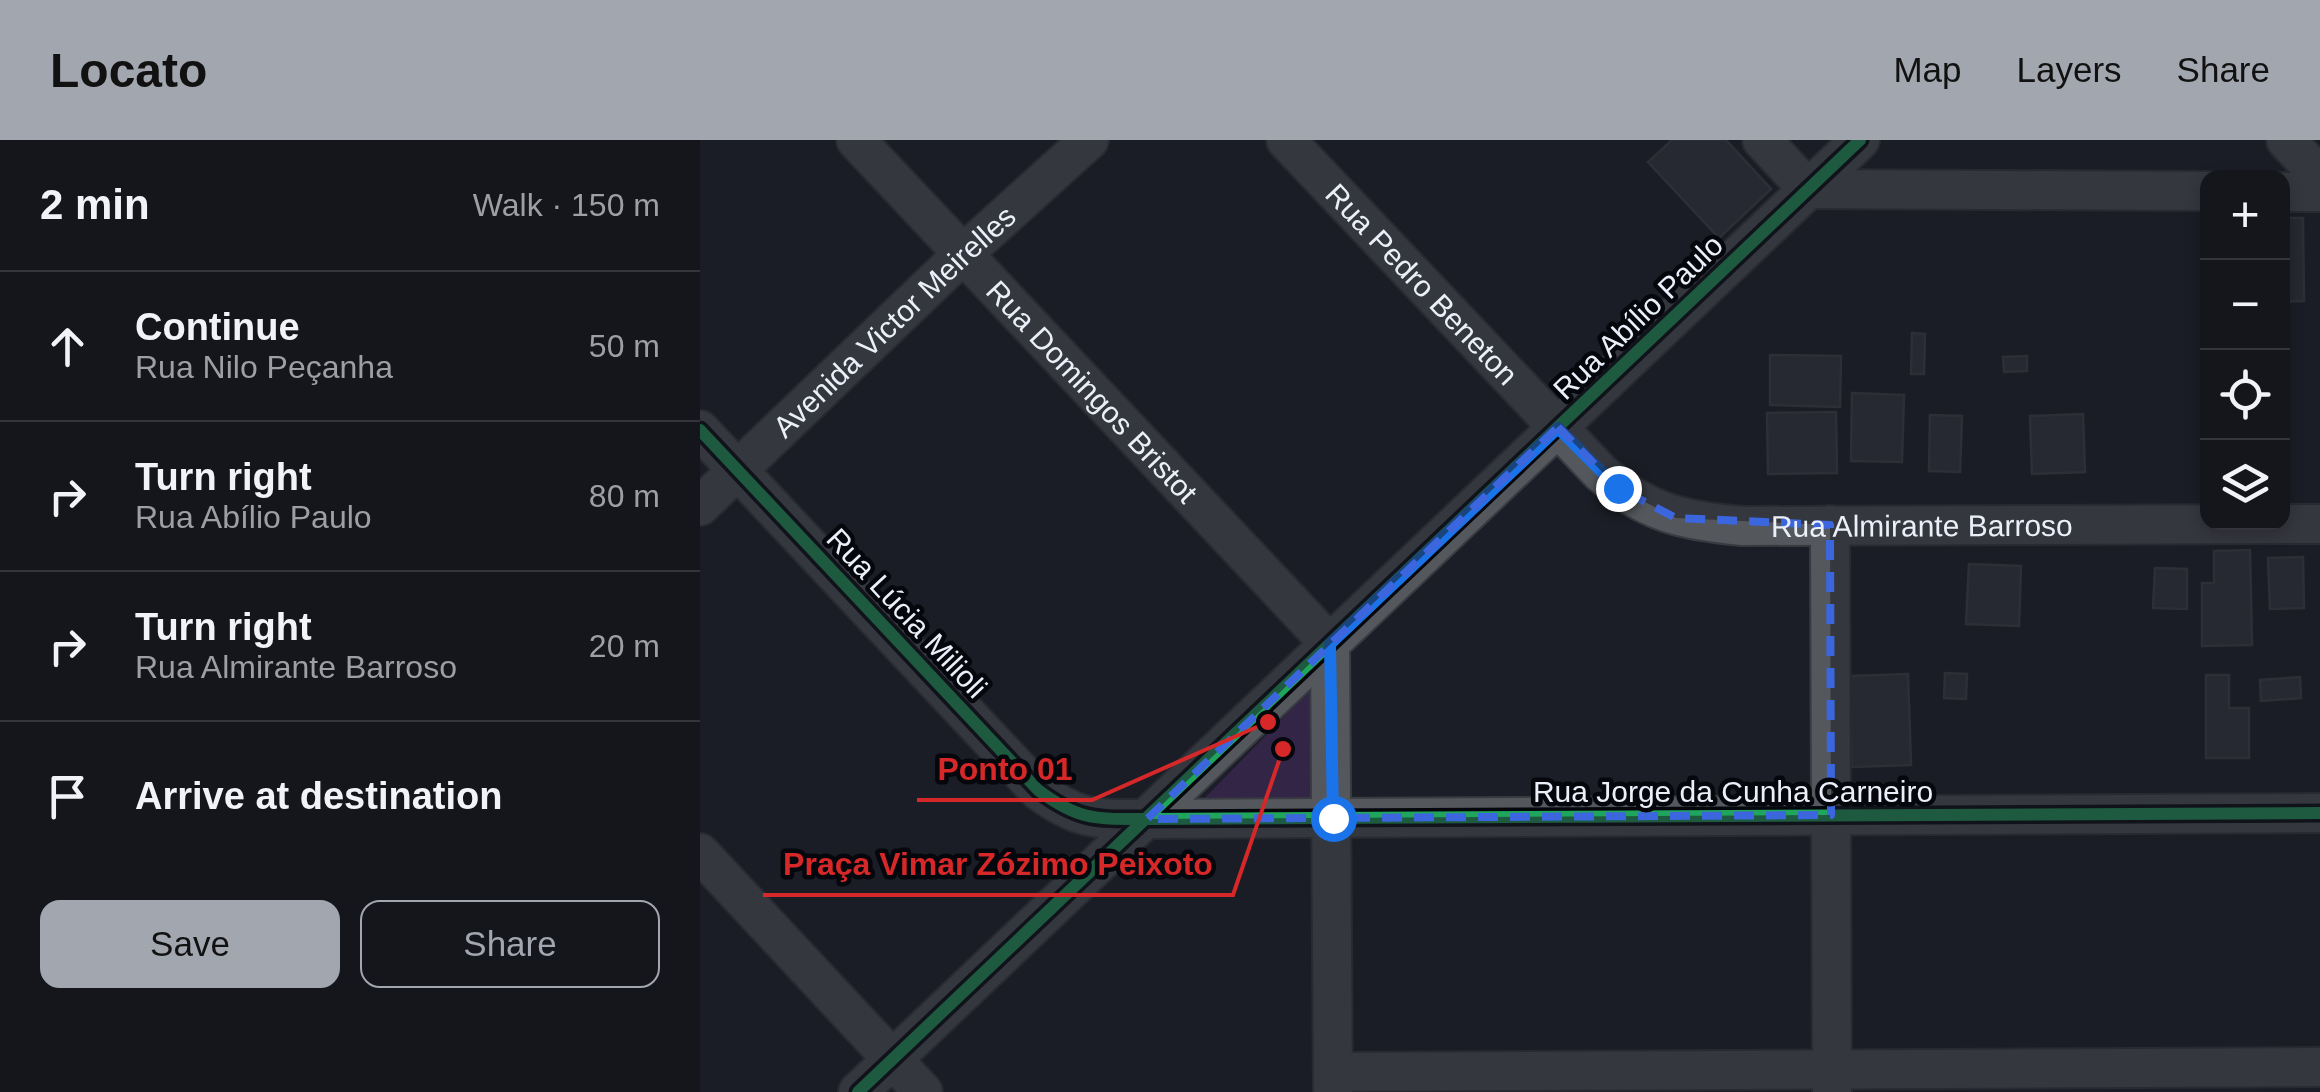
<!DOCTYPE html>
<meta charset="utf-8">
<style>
body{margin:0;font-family:Helvetica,sans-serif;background:#212329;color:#f1f3f6}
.controls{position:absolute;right:30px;top:30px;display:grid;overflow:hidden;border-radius:20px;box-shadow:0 5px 15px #0003}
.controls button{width:90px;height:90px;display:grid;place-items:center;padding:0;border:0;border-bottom:2px solid #33353b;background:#14161c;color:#f1f3f6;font:50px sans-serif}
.stop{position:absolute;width:30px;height:30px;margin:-22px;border:8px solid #1a73e8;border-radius:50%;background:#fff}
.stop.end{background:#1a73e8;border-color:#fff;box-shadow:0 2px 10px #0008}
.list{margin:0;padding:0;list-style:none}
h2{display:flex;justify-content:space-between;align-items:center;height:130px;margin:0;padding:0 40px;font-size:42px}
h2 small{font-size:32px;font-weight:400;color:#9d9fa3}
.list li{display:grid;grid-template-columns:65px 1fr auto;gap:30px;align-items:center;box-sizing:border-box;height:150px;padding:0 40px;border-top:2px solid #33353b}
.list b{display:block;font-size:38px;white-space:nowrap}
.list p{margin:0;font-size:32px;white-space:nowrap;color:#9d9fa3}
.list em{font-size:32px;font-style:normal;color:#9d9fa3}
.actions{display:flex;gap:20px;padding:30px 40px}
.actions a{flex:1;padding:22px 0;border:2px solid #a2a6af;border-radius:20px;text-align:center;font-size:35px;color:#a2a6af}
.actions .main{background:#a2a6af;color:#111}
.icon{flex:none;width:55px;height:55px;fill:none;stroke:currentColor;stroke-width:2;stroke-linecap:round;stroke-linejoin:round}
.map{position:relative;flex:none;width:1620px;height:952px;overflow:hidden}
header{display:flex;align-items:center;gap:60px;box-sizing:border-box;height:140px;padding:0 50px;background:#a2a6af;color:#111}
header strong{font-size:48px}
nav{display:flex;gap:55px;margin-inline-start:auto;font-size:35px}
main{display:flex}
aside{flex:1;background:#14161c}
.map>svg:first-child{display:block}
</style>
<header>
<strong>Locato</strong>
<nav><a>Map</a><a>Layers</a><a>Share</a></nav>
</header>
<main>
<aside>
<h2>2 min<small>Walk · 150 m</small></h2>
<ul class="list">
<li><svg class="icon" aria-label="ahead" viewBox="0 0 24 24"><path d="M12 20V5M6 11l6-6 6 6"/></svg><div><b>Continue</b><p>Rua Nilo Peçanha</p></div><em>50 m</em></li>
<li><svg class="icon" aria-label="right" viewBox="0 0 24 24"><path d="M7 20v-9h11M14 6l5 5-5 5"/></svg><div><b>Turn right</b><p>Rua Abílio Paulo</p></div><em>80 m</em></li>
<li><svg class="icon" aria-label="right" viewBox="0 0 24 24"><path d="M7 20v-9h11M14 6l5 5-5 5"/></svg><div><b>Turn right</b><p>Rua Almirante Barroso</p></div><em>20 m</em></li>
<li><svg class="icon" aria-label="arrive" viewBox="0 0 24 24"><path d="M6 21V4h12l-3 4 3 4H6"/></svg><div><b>Arrive at destination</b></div></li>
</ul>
<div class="actions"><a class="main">Save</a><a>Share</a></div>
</aside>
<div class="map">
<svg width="1620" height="952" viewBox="0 0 1620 952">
<rect width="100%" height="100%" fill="#1b1e26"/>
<path fill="#332546" d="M 614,546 L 615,673 L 490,673 Z"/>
<path fill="#333540" stroke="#43454c" stroke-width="2.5" d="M 972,0 L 1026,0 L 1071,49 L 1019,98 L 948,22 Z
M 1582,78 L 1603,78 L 1604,161 L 1582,162 Z
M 1212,193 L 1225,194 L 1224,234 L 1211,234 Z
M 1070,215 L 1141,216 L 1140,267 L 1070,265 Z
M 1327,216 L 1327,231 L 1304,232 L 1303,217 Z
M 1152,253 L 1204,255 L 1202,322 L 1151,321 Z
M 1136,272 L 1137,333 L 1068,334 L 1067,273 Z
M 1383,274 L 1385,332 L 1332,334 L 1330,276 Z
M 1230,275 L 1262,276 L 1260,332 L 1229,331 Z
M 1550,410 L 1552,505 L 1502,506 L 1502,443 L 1514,443 L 1514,411 Z
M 1603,417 L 1604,468 L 1570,469 L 1568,418 Z
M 1269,424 L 1321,426 L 1319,486 L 1266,484 Z
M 1455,428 L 1487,429 L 1487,469 L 1453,468 Z
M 1245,533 L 1267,534 L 1266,559 L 1244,558 Z
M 1208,534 L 1211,625 L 1152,627 L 1149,536 Z
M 1506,535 L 1529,535 L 1529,568 L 1549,568 L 1549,618 L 1506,618 Z
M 1600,537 L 1601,558 L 1561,561 L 1560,540 Z"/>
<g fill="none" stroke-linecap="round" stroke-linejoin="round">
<g stroke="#383b41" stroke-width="42">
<g id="minor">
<path id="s1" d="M 156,0 L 630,504 L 633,952"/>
<path id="s2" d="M 586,0 L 901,333 C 947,373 984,381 1043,386 L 1620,384"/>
<path d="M 1062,0 L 1108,49 L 1508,51"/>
<path d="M 1586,0 L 1620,36"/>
<path d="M 1582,52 L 1620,52"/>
<path d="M 0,290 L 338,650 C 379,681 397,679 447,679 L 1620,673"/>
<path id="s3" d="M 0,366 L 263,114 L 389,0"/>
<path d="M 1130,385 L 1132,952"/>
<path d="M 0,713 L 223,952"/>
<path d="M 633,932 L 1620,927"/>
<path d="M 158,952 L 1160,0"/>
</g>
</g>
<use href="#minor" stroke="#54575c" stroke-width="38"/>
<g stroke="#05070d" stroke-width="19">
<path id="cycleway" d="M 0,290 L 338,650 C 379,681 397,679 447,679 L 1620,673
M 158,952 L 1160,0"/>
</g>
<use href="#cycleway" stroke="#20a55d" stroke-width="12"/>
</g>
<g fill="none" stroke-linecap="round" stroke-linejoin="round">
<path stroke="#1a73e8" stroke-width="12" d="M 633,678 L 630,504 L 858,288 L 918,348"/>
</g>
<path d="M0 0H1620V952H0ZM 858,287 L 918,348 L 976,378 L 1130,385 L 1131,675 L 447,679 Z" fill="#1b1e26" fill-opacity=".55" fill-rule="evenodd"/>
<path fill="none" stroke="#3c66dd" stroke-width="8" stroke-dasharray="20 12" stroke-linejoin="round" d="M 858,287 L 918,348 L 976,378 L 1130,385 L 1131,675 L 447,679 Z"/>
<g text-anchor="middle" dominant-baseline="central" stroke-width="9" stroke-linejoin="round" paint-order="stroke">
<g font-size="30" fill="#eaeff9" stroke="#05070d">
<text stroke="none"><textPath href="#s2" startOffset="198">Rua Pedro Beneton</textPath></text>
<text transform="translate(938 177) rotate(-44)">Rua Abílio Paulo</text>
<text stroke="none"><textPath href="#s3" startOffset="268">Avenida Victor Meirelles</textPath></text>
<text stroke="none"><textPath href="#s1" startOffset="345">Rua Domingos Bristot</textPath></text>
<text stroke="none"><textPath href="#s2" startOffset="792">Rua Almirante Barroso</textPath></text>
<text transform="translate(207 473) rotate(47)">Rua Lúcia Milioli</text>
<text x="1033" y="651">Rua Jorge da Cunha Carneiro</text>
</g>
</g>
<path fill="none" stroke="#d62828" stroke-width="4" d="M568 582L392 660H217M583 609L533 755H63"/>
<g fill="#d62828" stroke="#05070d" stroke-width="4">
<circle cx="568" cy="582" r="10"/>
<circle cx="583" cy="609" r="10"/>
</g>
<g font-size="32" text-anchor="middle" font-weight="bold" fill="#d62828" stroke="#05070d" stroke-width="9" stroke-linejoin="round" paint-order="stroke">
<text x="305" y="640">Ponto 01</text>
<text x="298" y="735">Praça Vimar Zózimo Peixoto</text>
</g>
</svg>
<div class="controls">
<button>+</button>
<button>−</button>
<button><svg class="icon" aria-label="locate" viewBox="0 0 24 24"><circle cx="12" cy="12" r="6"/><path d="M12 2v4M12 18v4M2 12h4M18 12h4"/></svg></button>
<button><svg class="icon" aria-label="layers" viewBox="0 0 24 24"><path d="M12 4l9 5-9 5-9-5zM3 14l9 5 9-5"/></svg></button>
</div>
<div class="stop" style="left:633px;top:678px"></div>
<div class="stop end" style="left:918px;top:348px"></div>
</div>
</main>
